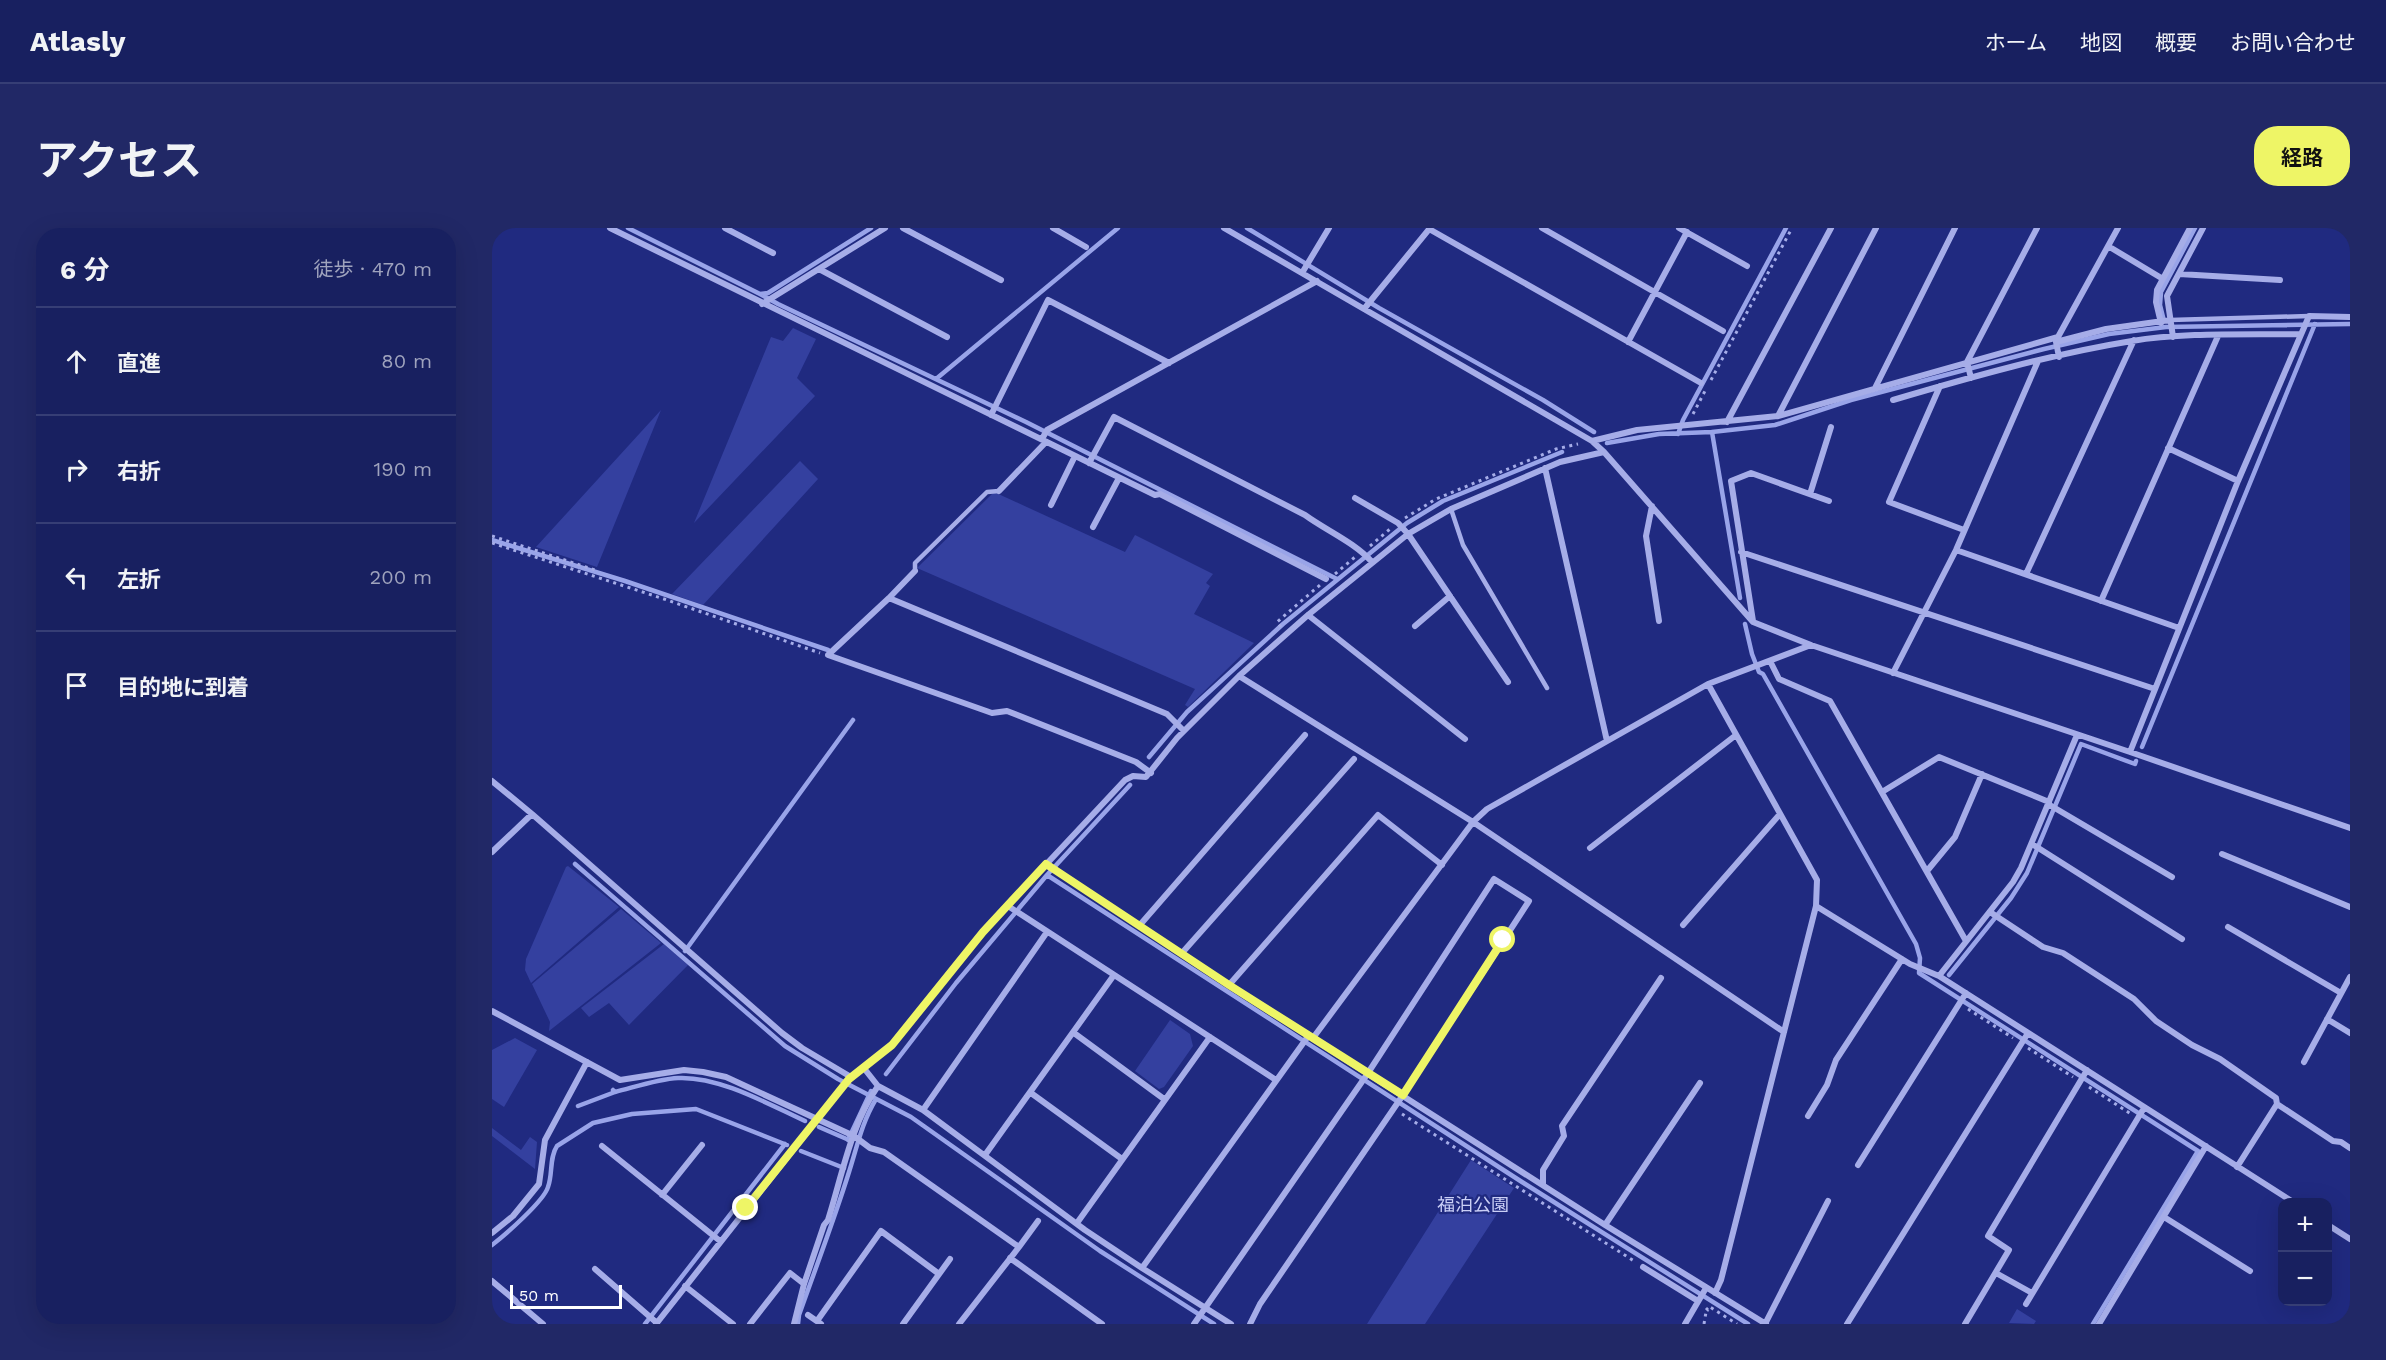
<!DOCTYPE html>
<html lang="ja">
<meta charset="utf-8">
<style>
body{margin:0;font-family:"Work Sans","Noto Sans JP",sans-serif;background:#212866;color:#f1f3f6}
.controls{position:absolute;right:18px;bottom:18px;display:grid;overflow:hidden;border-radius:12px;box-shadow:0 6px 24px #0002}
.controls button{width:54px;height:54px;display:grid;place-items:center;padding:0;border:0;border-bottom:2px solid #363e75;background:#182060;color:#f1f3f6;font:30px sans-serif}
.scale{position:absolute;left:18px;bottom:15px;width:112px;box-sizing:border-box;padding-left:6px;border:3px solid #fff;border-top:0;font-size:16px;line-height:21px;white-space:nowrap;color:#fff;-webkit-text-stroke:4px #202a80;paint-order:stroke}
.stop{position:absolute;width:18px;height:18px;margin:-14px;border:4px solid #eef566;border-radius:50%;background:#fff}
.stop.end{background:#eef566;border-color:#fff;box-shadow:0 2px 6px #0008}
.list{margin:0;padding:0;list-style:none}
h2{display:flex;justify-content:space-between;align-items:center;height:78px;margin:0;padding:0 24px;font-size:26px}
h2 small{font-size:20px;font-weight:400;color:#9fa3bd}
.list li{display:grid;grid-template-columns:39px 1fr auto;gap:18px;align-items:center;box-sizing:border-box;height:108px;padding:0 24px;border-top:2px solid #363e75}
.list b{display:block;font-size:22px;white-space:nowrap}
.list em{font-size:20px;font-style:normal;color:#9fa3bd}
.icon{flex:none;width:33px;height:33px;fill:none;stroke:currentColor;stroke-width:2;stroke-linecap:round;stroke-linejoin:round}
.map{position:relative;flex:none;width:1858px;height:1096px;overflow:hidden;border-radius:24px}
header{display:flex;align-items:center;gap:36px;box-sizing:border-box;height:84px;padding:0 30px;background:#182060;border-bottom:2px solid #363e75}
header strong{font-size:28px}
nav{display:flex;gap:33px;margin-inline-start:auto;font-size:21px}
.intro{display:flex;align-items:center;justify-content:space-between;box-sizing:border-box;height:144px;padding:0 36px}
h1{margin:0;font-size:42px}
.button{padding:15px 27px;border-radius:24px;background:#eef566;color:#111;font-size:21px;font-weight:700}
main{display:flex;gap:36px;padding:0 36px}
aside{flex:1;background:#182060;border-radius:24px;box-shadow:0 6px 24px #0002}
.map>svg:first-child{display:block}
</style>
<header>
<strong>Atlasly</strong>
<nav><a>ホーム</a><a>地図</a><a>概要</a><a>お問い合わせ</a></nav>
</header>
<div class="intro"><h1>アクセス</h1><a class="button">経路</a></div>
<main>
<aside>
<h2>6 分<small>徒歩 · 470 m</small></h2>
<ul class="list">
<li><svg class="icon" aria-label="ahead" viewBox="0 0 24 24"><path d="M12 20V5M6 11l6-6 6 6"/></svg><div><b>直進</b></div><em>80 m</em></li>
<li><svg class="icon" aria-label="right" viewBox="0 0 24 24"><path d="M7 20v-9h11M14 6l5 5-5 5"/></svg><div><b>右折</b></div><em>190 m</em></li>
<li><svg class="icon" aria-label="left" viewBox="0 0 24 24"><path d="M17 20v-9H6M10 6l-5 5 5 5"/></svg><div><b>左折</b></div><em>200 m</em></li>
<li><svg class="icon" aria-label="arrive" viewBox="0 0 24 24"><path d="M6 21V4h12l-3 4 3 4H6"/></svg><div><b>目的地に到着</b></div></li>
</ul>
</aside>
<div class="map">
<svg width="1858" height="1096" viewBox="0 0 1858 1096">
<rect width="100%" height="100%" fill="#202a80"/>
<path fill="#34409f" d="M 301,100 L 324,111 L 305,150 L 323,168 L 202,295 L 279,109 L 291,113 Z
M 169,182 L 105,339 L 44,319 Z
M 308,233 L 326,251 L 211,377 L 180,366 Z
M 502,264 L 633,324 L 643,307 L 721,346 L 714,355 L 718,358 L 702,386 L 762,415 L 696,479 L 693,477 L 703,461 L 425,340 Z
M 76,638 L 127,679 L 39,755 L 33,742 L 34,731 L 74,639 Z
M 129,681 L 169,715 L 57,803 L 58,794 L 40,756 Z
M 172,716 L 196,737 L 137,797 L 117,775 L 97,789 L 89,780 Z
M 678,792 L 698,806 L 701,818 L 672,859 L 667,861 L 643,843 Z
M 23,810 L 45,822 L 12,879 L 0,871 L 0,822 Z
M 0,900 L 29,922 L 38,909 L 45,914 L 43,941 L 0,908 Z
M 979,932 L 1022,960 L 933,1096 L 875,1096 Z
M 1525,1081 L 1544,1093 L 1542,1096 L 1517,1095 Z"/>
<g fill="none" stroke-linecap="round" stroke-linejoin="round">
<path stroke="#99a4e9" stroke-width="4.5" d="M 136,0 L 268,66 L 276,65 L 379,0
M 755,0 L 887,80 L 1051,172 L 1102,204
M 268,66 L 286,76 L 534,194 L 845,351
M 1672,93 L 1668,77 L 1669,64 L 1703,0
M 444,151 L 626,0
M 1220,204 L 1248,370
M 1186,206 L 1191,192 L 1294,0
M 1115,215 L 1167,206 L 1220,204 L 1283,197 L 1359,172 L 1552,121 L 1617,106 L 1674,99 L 1858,96
M 0,312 L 133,353 L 336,422
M 1253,396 L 1260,426 L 1267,444 L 1271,446 L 1424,716 L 1428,730 L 1427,745 L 1706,923 L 1601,1096
M 1650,519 L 1823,96
M 657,529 L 695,484 L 791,396 L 915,295 L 951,273 L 1070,224
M 83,636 L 293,818 L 346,851 L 419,889 L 608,1023 L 722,1096
M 555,647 L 638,557
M 193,723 L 361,492
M 1457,747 L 1519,670 L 1535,645 L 1589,516 L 1643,536 L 1644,533
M 394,846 L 464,755 L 555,647 L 1030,954 L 1256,1096
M 121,862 L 123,864 C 143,859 166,851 186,850 C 227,848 276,876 313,893
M 86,878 L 123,864
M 327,899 L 357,912
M 356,912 L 379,863
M 309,923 L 352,940
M 0,1017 C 13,1007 52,973 56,959 C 61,946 57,930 65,918 L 101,895 L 140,886 L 204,881 L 295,917
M 153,1096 L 293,916
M 306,1096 L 307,1087 C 324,1039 342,992 357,944 C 365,919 370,894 384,871"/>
<path stroke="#a6ade8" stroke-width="3" stroke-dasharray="3 4.5" stroke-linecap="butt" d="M 1219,152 L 1300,0
M 1201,186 L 1213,163
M 913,290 L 944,271 L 1064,221 L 1086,216
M 0,308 L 103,342
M 0,315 L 172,371 L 328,425
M 878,318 L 898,301
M 843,346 L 863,329
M 789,399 L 785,394 L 828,357
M 1476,781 L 1521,810
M 1536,820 L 1581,849
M 1597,859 L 1639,886
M 910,886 L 1142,1033
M 1214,1080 L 1216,1082 L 1218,1079 L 1245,1096
M 1212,1096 L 1214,1084"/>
<path stroke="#a6ade8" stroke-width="4.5" d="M 1678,92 L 1817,88
M 959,281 L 971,317 L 1055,460
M 423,343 L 423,335 L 495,264 L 507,263"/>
<path stroke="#a6ade8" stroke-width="6" d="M 118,0 L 663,267 L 668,266 L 834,351
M 233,0 L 281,25
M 411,0 L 509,52
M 561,0 L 594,19
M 732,0 L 1100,213 L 1112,224 L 1261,394 L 1319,417 L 1638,524 L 1858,600
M 1050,0 L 1231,103
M 1187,0 L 1255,38
M 937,1 L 1209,155
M 1616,18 L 1671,51
M 327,41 L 455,109
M 810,45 L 837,0
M 1687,46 L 1788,52
M 270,76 L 393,0
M 872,81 L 938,0
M 1669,95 L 1664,74 L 1665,62 L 1698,0
M 1681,109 L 1675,68 L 1711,0
M 1136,114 L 1195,4
M 1564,114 L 1614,101 L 1678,92
M 1567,129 L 1564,114 L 1566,109 L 1626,0
M 1479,150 L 1475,134 L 1545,0
M 1448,158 L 1397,274 L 1472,302
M 1383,160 L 1463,0
M 1401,172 C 1479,149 1560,126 1640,113 C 1692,104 1757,107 1809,106
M 499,187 L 556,72 L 677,135
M 1286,188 L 1384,0
M 1235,194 L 1339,0
M 550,211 L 555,202 L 825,53
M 1100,213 L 1145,202 L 1286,188 L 1566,109
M 1676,220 L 1746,253
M 597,235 L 622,189 L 813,287 C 835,303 862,314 880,334
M 1053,240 L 1115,513
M 507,263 L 554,214
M 1318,266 L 1339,199
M 863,270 L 906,295 L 916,306 L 1016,454
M 559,277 L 583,228
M 1160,278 L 1154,308 L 1167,393
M 601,299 L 627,250
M 1464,322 L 1687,400
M 1249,324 L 1663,461
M 1534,346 L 1642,112
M 397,370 L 423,343
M 1609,373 L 1726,108
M 816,387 L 973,511
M 1261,393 L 1239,253 L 1259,245 L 1337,273
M 923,398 L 958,368
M 1278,433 L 1287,451 L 1338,473 L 1474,713
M 1401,445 L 1464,322 L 1546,133
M 747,448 L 981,594 L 1292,804
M 1216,456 L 1325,652 L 1324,678 L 1229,1052 L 1223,1065
M 1638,524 L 1746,253 L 1817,88 L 1858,89
M 659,545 L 644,534 L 515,483 L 500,485 L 336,427 L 397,370 L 675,486 L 692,503
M 0,553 L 40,586 L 0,624
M 1390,564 L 1447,529 L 1557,574
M 1556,576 L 1680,649
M 40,586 L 290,805 L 310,820 L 359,849
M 1540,616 L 1690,711
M 1098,620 L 1244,507
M 1730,626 L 1858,679
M 554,636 L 737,757 L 1113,997 L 1274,1096
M 1435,643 L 1463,609 L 1490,546
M 516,678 L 784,852
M 1324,678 L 1418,736 L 1447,748 L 1801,974
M 1498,684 L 1551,719 L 1571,725 L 1642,771 L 1664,793 L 1700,817 L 1728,831 L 1784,870 L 1785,876 L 1841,913 L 1849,914 L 1858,920
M 1191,697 L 1288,586
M 647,698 L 813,507
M 1736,699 L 1849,765
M 690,725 L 862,531
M 1447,748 L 1521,654 L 1529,640 L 1585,507
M 737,757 L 886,587 L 950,637
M 0,783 L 128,852 L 192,842 L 211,844 L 234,849 L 362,908 L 378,920 L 392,924 L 527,1019 L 467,1096
M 1835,791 L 1858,805
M 582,805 L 672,871
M 821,810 L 981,594 L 995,581 L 1216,456 L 1319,417
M 1812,834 L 1858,749
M 371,839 L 386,858 L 431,882 L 593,1002 L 650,1040 L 817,807
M 539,865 L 630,931
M 431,882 L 555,704
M 1316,888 L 1335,857 L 1344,832 L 1410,731
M 110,918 L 228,1013
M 493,927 L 622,747
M 1366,937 L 1474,765
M 1745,939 L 1785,876
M 1051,957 L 1051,942 L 1072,908 L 1070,898 L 1169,750
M 170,967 L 210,917
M 1672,989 L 1758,1043
M 585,995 L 718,809
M 1113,997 L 1208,855
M 1836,997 L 1858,1011
M 0,1005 L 21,988 L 47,956 L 53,912 L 95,834
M 527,1019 L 546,993
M 518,1030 L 610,1096
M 1151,1039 L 1206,1073
M 650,1040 L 739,1096
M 103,1041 L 165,1095
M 1504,1045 L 1540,1065
M 0,1053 L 51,1096
M 193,1058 L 241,1096
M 1534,1076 L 1652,880
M 316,1087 L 329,1096
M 325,1093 L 389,1003 L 447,1046
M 164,1096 L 357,851 L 400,817 L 491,704 L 633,552 L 641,548 L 654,549 L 685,510 L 747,448 L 816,387 L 916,306 L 959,281 L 1068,234 L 1112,224
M 258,1096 L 298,1045 L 312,1056
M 302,1096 L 312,1056 L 332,997 L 336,992 C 350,948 359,896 386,858
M 411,1096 L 458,1031
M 702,1096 L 876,845 L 1002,651 L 1037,673 L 911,867 L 768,1076 L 758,1096
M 1193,1096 L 1214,1060
M 1273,1096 L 1336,973
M 1355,1096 L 1536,805
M 1473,1096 L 1517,1022 L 1496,1008 L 1595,842
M 1607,1096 L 1714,918"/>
</g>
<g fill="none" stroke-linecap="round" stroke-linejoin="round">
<path stroke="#eef566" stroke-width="8" d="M 254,980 L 357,851 L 400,817 L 491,704 L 554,636 L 737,757 L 911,867 L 1011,712"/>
</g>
<g text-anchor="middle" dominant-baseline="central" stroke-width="4.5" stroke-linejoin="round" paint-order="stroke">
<g font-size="18" fill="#cacff6" stroke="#202a80">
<text x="981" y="976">福泊公園</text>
</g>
</g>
</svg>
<div class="controls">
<button>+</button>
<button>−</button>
</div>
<div class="scale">50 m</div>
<div class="stop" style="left:1011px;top:712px"></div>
<div class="stop end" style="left:254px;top:980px"></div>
</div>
</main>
